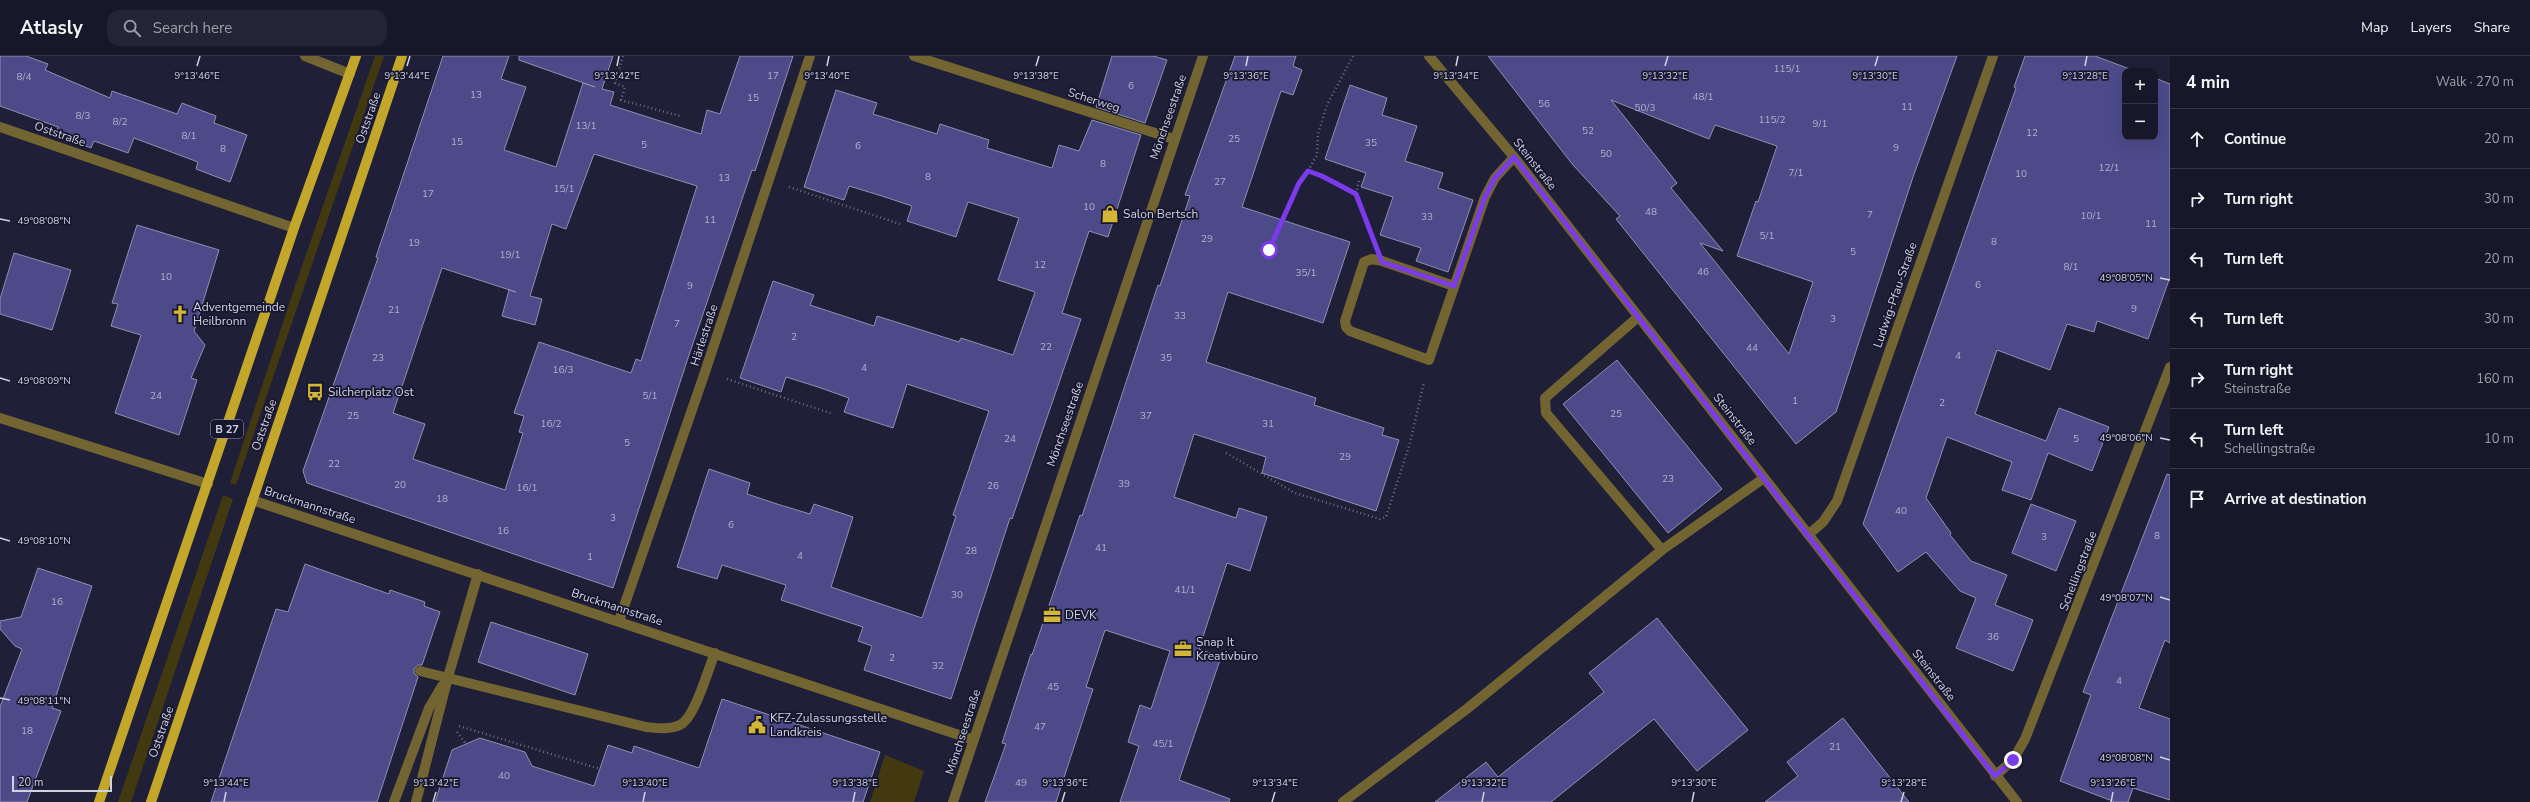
<!DOCTYPE html>
<meta charset="utf-8">
<style>
body{margin:0;font-family:"Nunito Sans",sans-serif;background:#252436;color:#f1f3f6}
.controls{position:absolute;right:12px;top:12px;display:grid;overflow:hidden;border-radius:8px;box-shadow:0 4px 16px #0002}
.controls button{width:36px;height:36px;display:grid;place-items:center;padding:0;border:0;border-bottom:1px solid #363647;background:#18172a;color:#f1f3f6;font:20px sans-serif}
.scale{position:absolute;left:12px;bottom:10px;width:100px;box-sizing:border-box;padding-left:4px;border:2px solid #d0d2e2;border-top:0;font-size:11px;line-height:14px;white-space:nowrap;color:#d0d2e2;-webkit-text-stroke:3px #16162e;paint-order:stroke}
.stop{position:absolute;width:12px;height:12px;margin:-9px;border:3px solid #7c3aed;border-radius:50%;background:#fff}
.stop.end{background:#7c3aed;border-color:#fff;box-shadow:0 1px 4px #0008}
.list{margin:0;padding:0;list-style:none}
h2{display:flex;justify-content:space-between;align-items:center;height:52px;margin:0;padding:0 16px;font-size:17px}
h2 small{font-size:13px;font-weight:400;color:#9f9fa8}
.list li{display:grid;grid-template-columns:26px 1fr auto;gap:12px;align-items:center;box-sizing:border-box;height:60px;padding:0 16px;border-top:1px solid #363647}
.list b{display:block;font-size:15px;white-space:nowrap}
.list p{margin:0;font-size:13px;white-space:nowrap;color:#9f9fa8}
.list em{font-size:13px;font-style:normal;color:#9f9fa8}
.icon{flex:none;width:22px;height:22px;fill:none;stroke:currentColor;stroke-width:2;stroke-linecap:round;stroke-linejoin:round}
.map{position:relative;flex:none;width:2170px;height:746px;overflow:hidden}
header{display:flex;align-items:center;gap:24px;box-sizing:border-box;height:56px;padding:0 20px;background:#18172a;border-bottom:1px solid #363647}
header strong{font-size:19px}
nav{display:flex;gap:22px;margin-inline-start:auto;font-size:14px}
.search{width:280px;height:36px;background:#252436;display:flex;align-items:center;gap:10px;box-sizing:border-box;padding:0 14px;border-radius:12px;color:#9f9fa8;font-size:15px}
main{display:flex}
aside{flex:1;background:#18172a}
.map>svg:first-child{display:block}
</style>
<header>
<strong>Atlasly</strong>
<div class="search"><svg class="icon" aria-label="search" viewBox="0 0 24 24"><circle cx="10" cy="10" r="6"/><path d="M15 15l6 6"/></svg>Search here</div>
<nav><a>Map</a><a>Layers</a><a>Share</a></nav>
</header>
<main>
<div class="map">
<svg width="2170" height="746" viewBox="0 0 2170 746">
<rect width="100%" height="100%" fill="#201f38"/>
<path fill="#433910" d="M 375,0 L 384,0 L 236,429 L 230,427 L 295,230 Z
M 223,439 L 233,443 L 131,746 L 118,746 Z
M 885,699 L 924,715 L 914,746 L 870,746 Z"/>
<path fill="#4d4a8a" stroke="#8f90af" fill-rule="evenodd" d="M 0,0 L 26,0 L 48,8 L 45,14 L 110,42 L 112,35 L 177,58 L 182,47 L 216,60 L 214,67 L 247,79 L 230,126 L 196,113 L 198,106 L 134,82 L 128,97 L 94,85 L 91,92 L 56,78 L 58,71 L 0,50 Z
M 443,0 L 509,0 L 501,23 L 526,31 L 504,94 L 556,111 L 583,27 L 595,31 L 519,4 L 519,0 L 613,0 L 602,33 L 614,36 L 610,49 L 701,78 L 707,54 L 720,58 L 740,0 L 793,0 L 755,115 L 752,114 L 687,305 L 613,532 L 307,427 L 303,415 L 378,202 L 376,201 ZM 594,98 L 697,130 L 641,305 L 636,303 L 631,317 L 539,286 L 514,357 L 524,360 L 519,376 L 523,377 L 505,434 L 413,403 L 425,368 L 393,357 L 442,212 L 516,236 L 509,234 L 502,260 L 535,269 L 542,243 L 530,240 L 552,168 L 566,173 Z
M 1112,0 L 1153,0 L 1167,4 L 1145,67 L 1096,51 Z
M 1235,0 L 1296,0 L 1293,10 L 1302,14 L 1293,39 L 1281,35 L 1242,151 L 1350,186 L 1323,267 L 1228,236 L 1206,306 L 1316,342 L 1314,349 L 1384,372 L 1382,379 L 1399,384 L 1376,455 L 1262,417 L 1266,401 L 1194,378 L 1174,441 L 1236,462 L 1239,452 L 1267,461 L 1250,515 L 1227,507 L 1199,593 L 1221,601 L 1179,724 L 1230,743 L 1229,746 L 1120,746 L 1139,690 L 1128,686 L 1140,649 L 1151,653 L 1170,595 L 1105,574 L 1086,631 L 1093,633 L 1056,746 L 985,746 L 1006,688 L 1002,687 L 1031,598 L 1032,599 L 1080,459 L 1082,460 L 1158,229 L 1160,230 L 1190,140 L 1185,139 Z
M 1488,0 L 1957,0 L 1913,121 L 1836,356 L 1796,388 L 1616,163 L 1620,160 L 1573,109 ZM 1611,44 L 1709,83 L 1715,69 L 1777,90 L 1758,146 L 1756,145 L 1737,200 L 1813,226 L 1789,298 L 1700,187 L 1723,195 L 1671,132 L 1677,127 Z
M 2025,0 L 2095,0 L 2135,15 L 2125,15 L 2125,81 L 2155,81 L 2155,22 L 2170,28 L 2170,221 L 2148,283 L 2097,265 L 2094,276 L 2067,268 L 2050,314 L 1997,294 L 1975,358 L 2046,385 L 2059,352 L 2109,371 L 2092,415 L 2048,397 L 2031,444 L 2002,434 L 2012,406 L 1947,381 L 1926,442 L 1951,477 L 1950,479 L 1971,505 L 2007,519 L 1995,549 L 2033,564 L 2013,615 L 1956,592 L 1976,542 L 1960,535 L 1926,496 L 1898,516 L 1863,468 L 2016,32 L 2014,31 Z
M 1350,29 L 1387,42 L 1382,59 L 1417,70 L 1405,105 L 1443,117 L 1438,132 L 1473,144 L 1448,216 L 1416,205 L 1421,192 L 1380,179 L 1393,141 L 1361,131 L 1366,117 L 1325,103 Z
M 836,34 L 877,47 L 873,58 L 937,78 L 940,68 L 989,84 L 987,92 L 1052,112 L 1059,89 L 1079,95 L 1092,64 L 1141,79 L 1108,181 L 1089,175 L 1062,257 L 1081,263 L 1012,463 L 1010,462 L 951,643 L 864,614 L 872,590 L 858,585 L 863,571 L 781,544 L 786,529 L 722,509 L 717,523 L 677,511 L 709,413 L 750,427 L 747,438 L 777,448 L 810,458 L 814,448 L 853,461 L 831,531 L 922,562 L 956,460 L 953,459 L 989,355 L 907,328 L 893,372 L 844,356 L 849,342 L 818,331 L 786,321 L 781,336 L 740,322 L 773,225 L 814,239 L 810,249 L 874,270 L 877,260 L 959,286 L 961,282 L 1013,299 L 1035,236 L 998,224 L 1019,162 L 968,146 L 956,181 L 907,165 L 912,150 L 882,140 L 849,130 L 844,144 L 804,131 Z
M 137,169 L 219,194 L 194,275 L 205,289 L 191,322 L 197,324 L 179,379 L 115,357 L 141,279 L 111,270 L 118,248 L 112,247 Z
M 14,197 L 71,214 L 52,274 L 0,258 L 0,243 Z
M 1617,304 L 1722,433 L 1668,477 L 1563,348 Z
M 2167,418 L 2170,419 L 2170,587 L 2165,584 L 2139,652 L 2170,663 L 2170,744 L 2133,732 L 2128,746 L 2115,746 L 2060,725 L 2091,639 L 2083,636 Z
M 2031,448 L 2076,465 L 2056,515 L 2012,497 Z
M 305,508 L 389,538 L 390,534 L 425,546 L 424,550 L 440,556 L 422,609 L 418,609 L 414,613 L 414,617 L 418,621 L 377,746 L 211,746 L 276,553 L 288,556 Z
M 38,512 L 92,530 L 52,652 L 61,655 L 27,746 L 0,746 L 0,651 L 22,593 L 15,590 L 0,573 L 0,565 L 21,561 Z
M 1657,562 L 1748,674 L 1697,715 L 1654,663 L 1551,746 L 1435,746 L 1486,706 L 1498,721 L 1604,636 L 1589,617 Z
M 491,566 L 588,598 L 575,639 L 478,606 Z
M 722,643 L 880,696 L 863,746 L 435,746 L 452,694 L 480,682 L 525,696 L 532,710 L 594,730 L 608,689 L 632,697 L 634,690 L 699,712 Z
M 1843,662 L 1909,746 L 1765,746 L 1798,720 L 1787,706 Z"/>
<g fill="none" stroke-linecap="round" stroke-linejoin="round">
<path stroke="#6b6c81" stroke-width="2.5" stroke-dasharray="1 3" stroke-linecap="butt" d="M 623,0 L 615,27 L 625,31 L 621,44 L 680,60
M 1353,0 L 1327,49 L 1318,78 L 1317,99 L 1308,115 L 1356,138
M 1359,125 L 1356,138 L 1373,181
M 789,131 L 900,168
M 1269,194 L 1299,127 L 1308,115
M 727,323 L 833,358
M 1226,397 L 1295,437 L 1380,463 L 1386,461 L 1410,387 L 1424,326
M 459,670 L 600,713
M 457,676 L 466,688"/>
<path stroke="#726531" stroke-width="10" d="M 305,0 L 350,18
M 914,0 L 1174,83
M 1429,0 L 1514,101 L 2017,746
M 0,71 L 294,172
M 1454,230 L 1382,205 L 1372,203 L 1364,206 L 1345,265 L 1346,271 L 1350,275 L 1429,304 L 1485,141 L 1495,122 L 1514,101
M 1638,261 L 1545,342 L 1546,357 L 1662,494
M 0,362 L 208,428
M 252,444 L 974,684
M 1809,478 L 1823,466 L 1837,445 L 1993,0
M 619,565 L 705,316 L 810,0
M 420,615 L 646,671 C 657,672 669,674 680,669 C 695,662 708,613 715,597
M 1995,720 L 2013,704 L 2025,683 L 2170,311
M 394,746 L 429,652 L 442,630
M 416,746 L 448,621 L 478,518
M 953,746 L 1203,0
M 1343,746 L 1468,652 L 1662,494 L 1764,422"/>
<path stroke="#c3a72b" stroke-width="10" d="M 99,746 L 294,172 L 356,0
M 151,746 L 402,0"/>
</g>
<g fill="none" stroke-linecap="round" stroke-linejoin="round">
<path stroke="#7c3aed" stroke-width="5" d="M 1269,194 L 1299,127 L 1308,115 L 1322,120 L 1356,138 L 1382,206 L 1454,230 L 1485,141 L 1495,122 L 1514,101 L 1995,720 L 2013,704"/>
</g>
<path fill="none" stroke="#d0d2e2" stroke-width="1.5" d="M 197,10 L 200,0M 407,10 L 410,0M 617,10 L 619,0M 827,10 L 829,0M 1036,10 L 1039,0M 1246,10 L 1248,0M 1456,10 L 1458,0M 1665,10 L 1668,0M 1875,10 L 1878,0M 2085,10 L 2087,0M 0,163 L 10,165M 2160,222 L 2170,224M 0,322 L 10,325M 2160,382 L 2170,384M 0,482 L 10,485M 2160,541 L 2170,544M 0,642 L 10,644M 2160,701 L 2170,704M 224,746 L 226,736M 433,746 L 436,736M 643,746 L 645,736M 853,746 L 855,736M 1062,746 L 1065,736M 1272,746 L 1275,736M 1482,746 L 1484,736M 1692,746 L 1694,736M 1901,746 L 1904,736M 2111,746 L 2113,736"/>
<defs>
<g id="shop-bare" transform="scale(1.38)"><path d="M-5-2.5h2.3a2.7 3.5 0 0 1 5.4 0H5L5.5 6h-11ZM-1.5-2.5h3a1.5 2.3 0 0 0-3 0Z" fill="#d3b635" stroke="#16162e" stroke-width="2.5" paint-order="stroke"/></g>
<g id="church-bare" transform="scale(1.38)"><path d="M-1.2-6h2.4v3.5h3.3v2.4h-3.3V6h-2.4V-.1h-3.3v-2.4h3.3Z" fill="#d3b635" stroke="#16162e" stroke-width="2.5" paint-order="stroke"/></g>
<g id="bus-bare" transform="scale(1.38)"><path d="M-5-6H5V4H4V6H2V4H-2V6H-4V4H-5ZM-3.5-4V0h7V-4ZM-3.5 1.2v1.5H-2V1.2ZM2 1.2v1.5H3.5V1.2Z" fill="#d3b635" stroke="#16162e" stroke-width="2.5" paint-order="stroke"/></g>
<g id="office-bare" transform="scale(1.38)"><path d="M-6-3h4V-5.5h4V-3h4V5H-6ZM-1-4.5V-3h2v-1.5ZM-6 0V1H6V0Z" fill="#d3b635" stroke="#16162e" stroke-width="2.5" paint-order="stroke"/></g>
<g id="civic-bare" transform="scale(1.38)"><path d="M-.6-6.5H3V-4.5H.6V-3L4-1V1h2V6H-6V1h2V-1L-.6-3ZM-1.2 2.5V6h2.4V2.5Z" fill="#d3b635" stroke="#16162e" stroke-width="2.5" paint-order="stroke"/></g>
</defs>
<g fill-rule="evenodd">
<use href="#shop-bare" x="1110" y="158"/>
<use href="#church-bare" x="180" y="258"/>
<use href="#bus-bare" x="315" y="336"/>
<use href="#office-bare" x="1052" y="559"/>
<use href="#office-bare" x="1183" y="593"/>
<use href="#civic-bare" x="757" y="669"/>
</g>
<g text-anchor="middle" dominant-baseline="central" stroke-width="3.5" stroke-linejoin="round" paint-order="stroke">
<g font-size="10" fill="#afb0cc">
<text x="1787" y="13">115/1</text>
<text x="773" y="20">17</text>
<text x="24" y="21">8/4</text>
<text x="1131" y="30">6</text>
<text x="476" y="39">13</text>
<text x="1703" y="41">48/1</text>
<text x="753" y="42">15</text>
<text x="1544" y="48">56</text>
<text x="1907" y="51">11</text>
<text x="1645" y="52">50/3</text>
<text x="83" y="60">8/3</text>
<text x="1772" y="64">115/2</text>
<text x="120" y="66">8/2</text>
<text x="1820" y="68">9/1</text>
<text x="586" y="70">13/1</text>
<text x="1588" y="75">52</text>
<text x="2032" y="77">12</text>
<text x="189" y="80">8/1</text>
<text x="1234" y="83">25</text>
<text x="457" y="86">15</text>
<text x="1371" y="87">35</text>
<text x="644" y="89">5</text>
<text x="858" y="90">6</text>
<text x="1896" y="92">9</text>
<text x="223" y="93">8</text>
<text x="1606" y="98">50</text>
<text x="1103" y="108">8</text>
<text x="2109" y="112">12/1</text>
<text x="1796" y="117">7/1</text>
<text x="2021" y="118">10</text>
<text x="928" y="121">8</text>
<text x="724" y="122">13</text>
<text x="1220" y="126">27</text>
<text x="564" y="133">15/1</text>
<text x="428" y="138">17</text>
<text x="1089" y="151">10</text>
<text x="1651" y="156">48</text>
<text x="1870" y="159">7</text>
<text x="2091" y="160">10/1</text>
<text x="1427" y="161">33</text>
<text x="710" y="164">11</text>
<text x="2151" y="168">11</text>
<text x="1767" y="180">5/1</text>
<text x="1207" y="183">29</text>
<text x="1994" y="186">8</text>
<text x="414" y="187">19</text>
<text x="1853" y="196">5</text>
<text x="510" y="199">19/1</text>
<text x="1040" y="209">12</text>
<text x="2071" y="211">8/1</text>
<text x="1703" y="216">46</text>
<text x="1306" y="217">35/1</text>
<text x="166" y="221">10</text>
<text x="1978" y="229">6</text>
<text x="690" y="230">9</text>
<text x="2134" y="253">9</text>
<text x="394" y="254">21</text>
<text x="1180" y="260">33</text>
<text x="1833" y="263">3</text>
<text x="677" y="268">7</text>
<text x="794" y="281">2</text>
<text x="1046" y="291">22</text>
<text x="1752" y="292">44</text>
<text x="1958" y="300">4</text>
<text x="378" y="302">23</text>
<text x="1166" y="302">35</text>
<text x="864" y="312">4</text>
<text x="563" y="314">16/3</text>
<text x="156" y="340">24</text>
<text x="650" y="340">5/1</text>
<text x="1795" y="345">1</text>
<text x="1942" y="347">2</text>
<text x="1616" y="358">25</text>
<text x="353" y="360">25</text>
<text x="1146" y="360">37</text>
<text x="551" y="368">16/2</text>
<text x="1268" y="368">31</text>
<text x="1010" y="383">24</text>
<text x="2076" y="383">5</text>
<text x="627" y="387">5</text>
<text x="1345" y="401">29</text>
<text x="334" y="408">22</text>
<text x="1668" y="423">23</text>
<text x="1124" y="428">39</text>
<text x="400" y="429">20</text>
<text x="993" y="430">26</text>
<text x="527" y="432">16/1</text>
<text x="442" y="443">18</text>
<text x="1901" y="455">40</text>
<text x="613" y="462">3</text>
<text x="731" y="469">6</text>
<text x="503" y="475">16</text>
<text x="2157" y="480">8</text>
<text x="2044" y="481">3</text>
<text x="1101" y="492">41</text>
<text x="971" y="495">28</text>
<text x="800" y="500">4</text>
<text x="590" y="501">1</text>
<text x="1185" y="534">41/1</text>
<text x="957" y="539">30</text>
<text x="57" y="546">16</text>
<text x="1993" y="581">36</text>
<text x="892" y="602">2</text>
<text x="938" y="610">32</text>
<text x="2119" y="625">4</text>
<text x="1053" y="631">45</text>
<text x="1040" y="671">47</text>
<text x="27" y="675">18</text>
<text x="1163" y="688">45/1</text>
<text x="1835" y="691">21</text>
<text x="504" y="720">40</text>
<text x="1021" y="727">49</text>
</g>
<rect fill="#16162e" stroke="#989aac" stroke-width="1" x="211" y="364" width="32" height="18" rx="3"/>
<g font-size="11" font-weight="bold" fill="#d0d2e2">
<text x="227" y="373">B 27</text>
</g>
<g font-size="12" fill="#d0d2e2" stroke="#16162e">
<text transform="translate(1094 44) rotate(18)">Scherweg</text>
<text transform="translate(1168 61) rotate(-71)">Mönchseestraße</text>
<text transform="translate(368 62) rotate(-71)">Oststraße</text>
<text transform="translate(60 78) rotate(19)">Oststraße</text>
<text transform="translate(1535 108) rotate(52)">Steinstraße</text>
<text transform="translate(1895 239) rotate(-71)">Ludwig-Pfau-Straße</text>
<text transform="translate(704 279) rotate(-72)">Härlestraße</text>
<text transform="translate(1735 363) rotate(52)">Steinstraße</text>
<text transform="translate(1065 368) rotate(-71)">Mönchseestraße</text>
<text transform="translate(264 369) rotate(-71)">Oststraße</text>
<text transform="translate(310 449) rotate(18)">Bruckmannstraße</text>
<text transform="translate(2078 515) rotate(-69)">Schellingstraße</text>
<text transform="translate(617 551) rotate(18)">Bruckmannstraße</text>
<text transform="translate(1934 619) rotate(52)">Steinstraße</text>
<text transform="translate(161 676) rotate(-71)">Oststraße</text>
<text transform="translate(963 676) rotate(-72)">Mönchseestraße</text>
</g>
<g font-size="12" fill="#d0d2e2" stroke="#16162e" text-anchor="start">
<text x="1123" y="158">Salon Bertsch</text>
<text x="193" y="251">Adventgemeinde<tspan x="193" dy="14">Heilbronn</tspan></text>
<text x="328" y="336">Silcherplatz Ost</text>
<text x="1065" y="559">DEVK</text>
<text x="1196" y="586">Snap It<tspan x="1196" dy="14">Kreativbüro</tspan></text>
<text x="770" y="662">KFZ-Zulassungsstelle<tspan x="770" dy="14">Landkreis</tspan></text>
</g>
</g>
<g font-size="10" text-anchor="middle" fill="#d0d2e2" stroke="#16162e" stroke-width="3.5" stroke-linejoin="round" paint-order="stroke">
<text x="197" y="23">9°13'46"E</text>
<text x="407" y="23">9°13'44"E</text>
<text x="617" y="23">9°13'42"E</text>
<text x="827" y="23">9°13'40"E</text>
<text x="1036" y="23">9°13'38"E</text>
<text x="1246" y="23">9°13'36"E</text>
<text x="1456" y="23">9°13'34"E</text>
<text x="1665" y="23">9°13'32"E</text>
<text x="1875" y="23">9°13'30"E</text>
<text x="2085" y="23">9°13'28"E</text>
<text x="44" y="168">49°08'08"N</text>
<text x="2126" y="225">49°08'05"N</text>
<text x="44" y="328">49°08'09"N</text>
<text x="2126" y="385">49°08'06"N</text>
<text x="44" y="488">49°08'10"N</text>
<text x="2126" y="545">49°08'07"N</text>
<text x="44" y="648">49°08'11"N</text>
<text x="2126" y="705">49°08'08"N</text>
<text x="226" y="730">9°13'44"E</text>
<text x="436" y="730">9°13'42"E</text>
<text x="645" y="730">9°13'40"E</text>
<text x="855" y="730">9°13'38"E</text>
<text x="1065" y="730">9°13'36"E</text>
<text x="1275" y="730">9°13'34"E</text>
<text x="1484" y="730">9°13'32"E</text>
<text x="1694" y="730">9°13'30"E</text>
<text x="1904" y="730">9°13'28"E</text>
<text x="2113" y="730">9°13'26"E</text>
</g>
</svg>
<div class="controls">
<button>+</button>
<button>−</button>
</div>
<div class="scale">20 m</div>
<div class="stop" style="left:1269px;top:194px"></div>
<div class="stop end" style="left:2013px;top:704px"></div>
</div>
<aside>
<h2>4 min<small>Walk · 270 m</small></h2>
<ul class="list">
<li><svg class="icon" aria-label="ahead" viewBox="0 0 24 24"><path d="M12 20V5M6 11l6-6 6 6"/></svg><div><b>Continue</b></div><em>20 m</em></li>
<li><svg class="icon" aria-label="right" viewBox="0 0 24 24"><path d="M7 20v-9h11M14 6l5 5-5 5"/></svg><div><b>Turn right</b></div><em>30 m</em></li>
<li><svg class="icon" aria-label="left" viewBox="0 0 24 24"><path d="M17 20v-9H6M10 6l-5 5 5 5"/></svg><div><b>Turn left</b></div><em>20 m</em></li>
<li><svg class="icon" aria-label="left" viewBox="0 0 24 24"><path d="M17 20v-9H6M10 6l-5 5 5 5"/></svg><div><b>Turn left</b></div><em>30 m</em></li>
<li><svg class="icon" aria-label="right" viewBox="0 0 24 24"><path d="M7 20v-9h11M14 6l5 5-5 5"/></svg><div><b>Turn right</b><p>Steinstraße</p></div><em>160 m</em></li>
<li><svg class="icon" aria-label="left" viewBox="0 0 24 24"><path d="M17 20v-9H6M10 6l-5 5 5 5"/></svg><div><b>Turn left</b><p>Schellingstraße</p></div><em>10 m</em></li>
<li><svg class="icon" aria-label="arrive" viewBox="0 0 24 24"><path d="M6 21V4h12l-3 4 3 4H6"/></svg><div><b>Arrive at destination</b></div></li>
</ul>
</aside>
</main>
